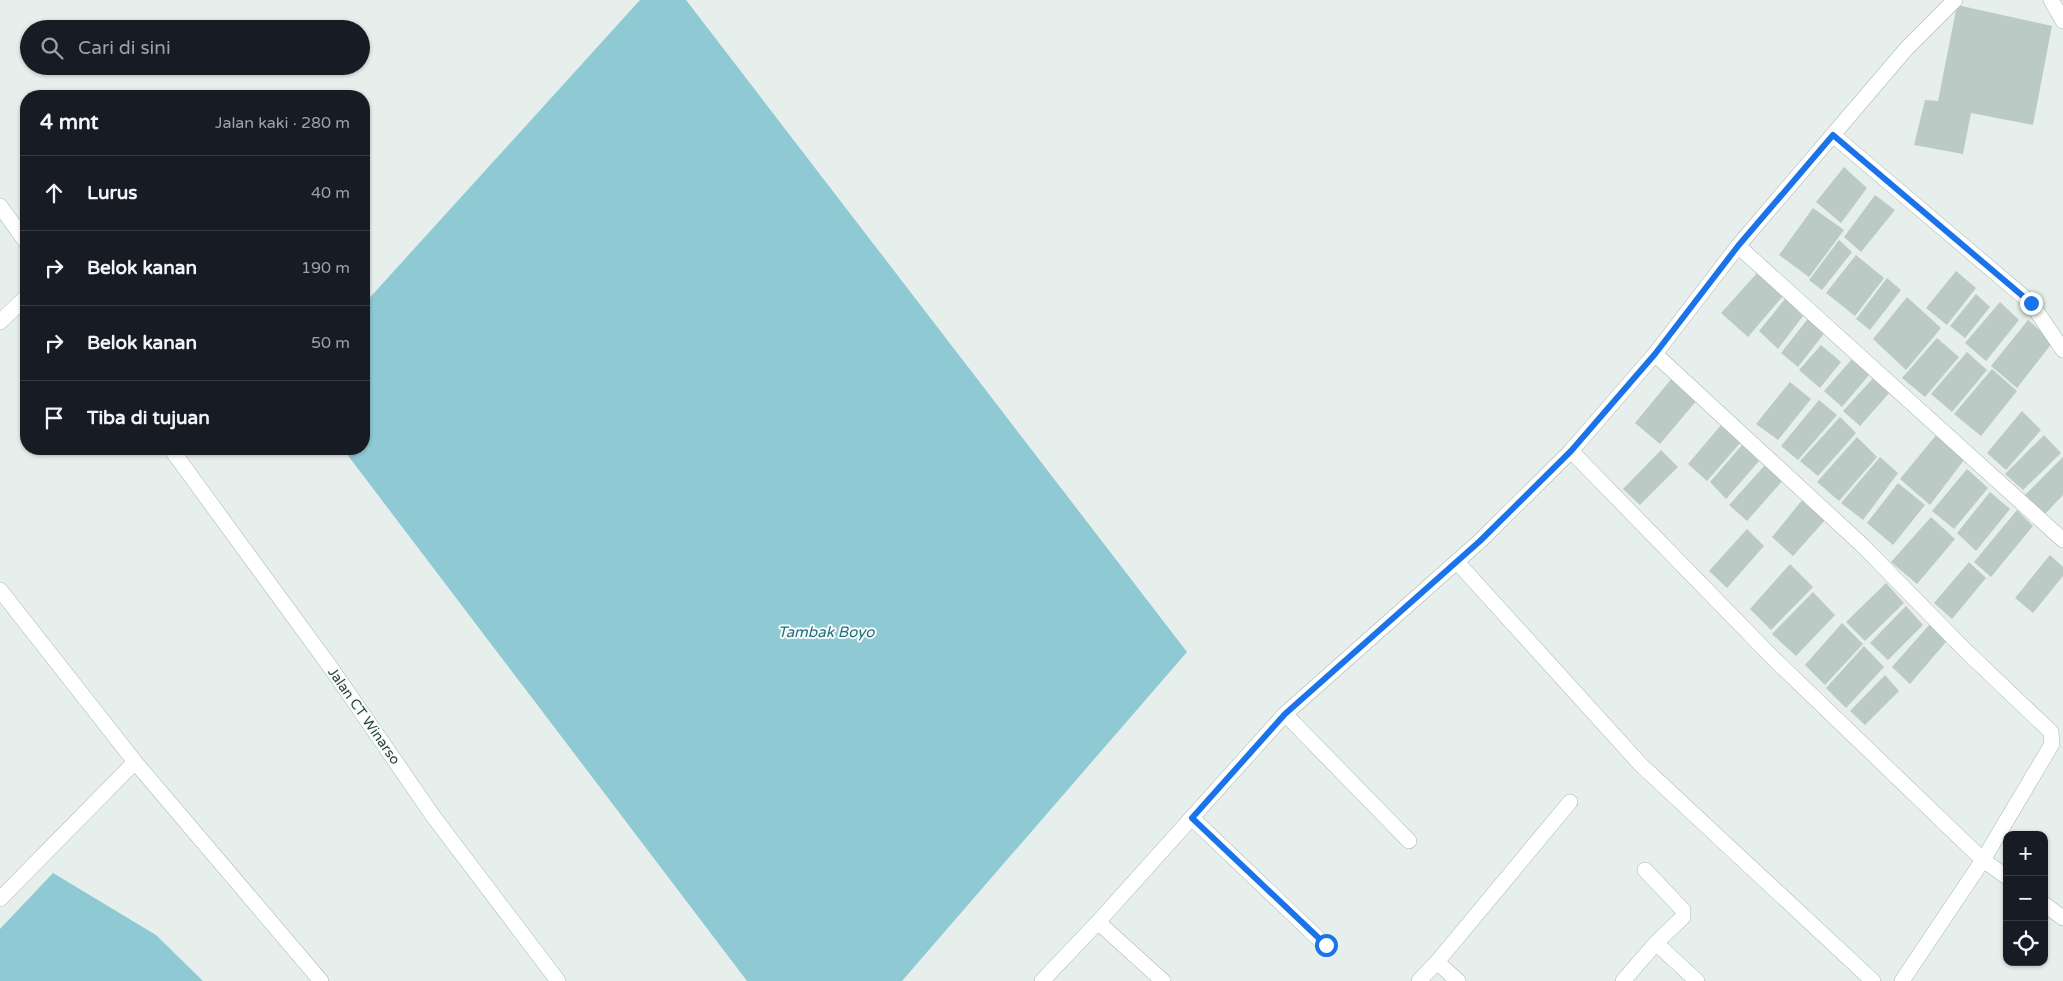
<!DOCTYPE html>
<html lang="id">
<meta charset="utf-8">
<style>
body{margin:0;font-family:"Varela Round",sans-serif;background:#20242c;color:#f1f3f6}
.controls{position:absolute;right:15px;bottom:15px;display:grid;overflow:hidden;border-radius:10px;box-shadow:0 1px 4px #0004}
.controls button{width:45px;height:45px;display:grid;place-items:center;padding:0;border:0;border-bottom:1px solid #363941;background:#171b24;color:#f1f3f6;font:25px sans-serif}
.stop{position:absolute;width:15px;height:15px;margin:-11px;border:4px solid #1a73e8;border-radius:50%;background:#fff}
.stop.end{background:#1a73e8;border-color:#fff;box-shadow:0 1px 5px #0008}
.list{margin:0;padding:0;list-style:none}
h2{display:flex;justify-content:space-between;align-items:center;height:65px;margin:0;padding:0 20px;font-size:21px}
h2 small{font-size:16px;font-weight:400;color:#9ea1a6}
.list li{display:grid;grid-template-columns:32px 1fr auto;gap:15px;align-items:center;box-sizing:border-box;height:75px;padding:0 20px;border-top:1px solid #363941}
.list b{display:block;font-size:19px;white-space:nowrap}
.list em{font-size:16px;font-style:normal;color:#9ea1a6}
.icon{flex:none;width:28px;height:28px;fill:none;stroke:currentColor;stroke-width:2;stroke-linecap:round;stroke-linejoin:round}
.map{position:relative;flex:none;width:2063px;height:981px;overflow:hidden}
.search{position:absolute;background:#171b24;box-shadow:0 1px 4px #0004;left:20px;top:20px;width:350px;height:55px;display:flex;align-items:center;gap:12px;box-sizing:border-box;padding:0 18px;border-radius:28px;color:#9ea1a6;font-size:19px}
.panel{position:absolute;background:#171b24;box-shadow:0 1px 4px #0004;left:20px;top:90px;width:350px;height:365px;border-radius:20px}
.map>svg:first-child{display:block}
</style>
<div class="map">
<svg width="2063" height="981" viewBox="0 0 2063 981">
<rect width="100%" height="100%" fill="#e6efeb"/>
<path fill="#8ec9d4" d="M 640,0 L 686,0 L 1187,652 L 902,981 L 747,981 L 343,449 L 364,449 L 364,304 Z
M 53,873 L 156,935 L 203,981 L 0,981 L 0,929 Z"/>
<path fill="#bbcac4" d="M 1957,5 L 2052,26 L 2033,125 L 1971,113 L 1963,154 L 1914,145 L 1925,100 L 1938,101 Z
M 1844,167 L 1867,188 L 1841,223 L 1816,202 Z
M 1875,195 L 1895,210 L 1861,252 L 1844,237 Z
M 1813,208 L 1844,230 L 1809,277 L 1779,255 Z
M 1839,240 L 1852,252 L 1822,290 L 1809,280 Z
M 1856,255 L 1884,278 L 1855,316 L 1826,293 Z
M 1956,271 L 1976,288 L 1947,325 L 1926,308 Z
M 1758,272 L 1783,296 L 1748,337 L 1721,313 Z
M 1887,278 L 1901,290 L 1870,330 L 1856,319 Z
M 1976,294 L 1990,307 L 1965,338 L 1950,326 Z
M 1907,297 L 1941,328 L 1906,370 L 1873,339 Z
M 1785,299 L 1803,316 L 1778,349 L 1759,331 Z
M 2000,302 L 2019,320 L 1986,361 L 1965,343 Z
M 1810,316 L 1826,331 L 1798,367 L 1781,353 Z
M 2028,320 L 2053,342 L 2017,388 L 1991,366 Z
M 1937,338 L 1959,357 L 1925,397 L 1902,378 Z
M 1821,345 L 1841,362 L 1820,388 L 1799,370 Z
M 1967,352 L 1987,370 L 1952,412 L 1931,394 Z
M 1852,359 L 1869,375 L 1842,407 L 1824,391 Z
M 1992,369 L 2017,391 L 1981,436 L 1954,414 Z
M 1876,375 L 1891,391 L 1860,426 L 1843,411 Z
M 1673,377 L 1697,400 L 1660,444 L 1635,423 Z
M 1790,382 L 1811,399 L 1778,440 L 1756,424 Z
M 1819,400 L 1837,415 L 1798,460 L 1781,446 Z
M 2022,411 L 2041,430 L 2006,470 L 1987,453 Z
M 1840,417 L 1856,433 L 1818,476 L 1800,461 Z
M 1721,425 L 1741,442 L 1707,481 L 1688,464 Z
M 1937,434 L 1964,460 L 1930,505 L 1900,479 Z
M 2044,435 L 2061,453 L 2023,490 L 2005,474 Z
M 1857,437 L 1877,457 L 1839,501 L 1817,482 Z
M 1742,445 L 1759,461 L 1726,499 L 1710,482 Z
M 1661,450 L 1678,467 L 1640,505 L 1623,489 Z
M 1880,457 L 1898,473 L 1863,520 L 1841,503 Z
M 2063,457 L 2063,495 L 2045,514 L 2025,495 Z
M 1765,465 L 1783,480 L 1747,521 L 1729,505 Z
M 1967,469 L 1988,488 L 1954,529 L 1932,511 Z
M 1898,483 L 1925,505 L 1893,545 L 1867,523 Z
M 1990,492 L 2010,509 L 1976,551 L 1957,533 Z
M 1803,499 L 1826,519 L 1793,556 L 1772,537 Z
M 2017,510 L 2033,526 L 1991,577 L 1974,562 Z
M 1931,517 L 1955,539 L 1917,584 L 1891,562 Z
M 1747,529 L 1764,546 L 1727,588 L 1709,571 Z
M 2050,555 L 2063,567 L 2063,576 L 2033,613 L 2015,598 Z
M 1969,562 L 1986,578 L 1952,619 L 1934,603 Z
M 1790,564 L 1813,587 L 1771,630 L 1750,609 Z
M 1886,583 L 1904,603 L 1865,641 L 1846,622 Z
M 1813,592 L 1835,615 L 1796,656 L 1772,634 Z
M 1906,606 L 1923,625 L 1888,660 L 1870,643 Z
M 1842,623 L 1863,644 L 1825,685 L 1805,665 Z
M 1930,624 L 1946,642 L 1910,684 L 1892,667 Z
M 1864,646 L 1884,667 L 1846,708 L 1826,688 Z
M 1885,675 L 1899,691 L 1865,725 L 1850,711 Z"/>
<g fill="none" stroke-linecap="round" stroke-linejoin="round">
<g stroke="#a8b8b2" stroke-width="16">
<path id="street" d="M 1833,135 L 2031,303 L 2063,350
M 1738,246 L 2063,540
M 0,322 L 26,297
M 1655,354 L 1862,545 L 1965,650 L 2051,732 L 2052,744 L 1983,860 L 1902,981
M 1571,451 L 1773,658 L 1983,860 L 2007,877
M 1457,562 L 1641,765 L 1873,981
M 0,590 L 135,762 L 321,981
M 1285,714 L 1409,841
M 1192,818 L 1325,945
M 0,899 L 135,762
M 2044,904 L 2063,918
M 1098,922 L 1163,981
M 1656,943 L 1697,981
M 1437,962 L 1570,802
M 1042,981 L 1098,922 L 1285,714 L 1480,541 L 1571,451 L 1655,354 L 1738,246 L 1907,48 L 1955,0
M 1419,981 L 1437,962 L 1458,981
M 1623,981 L 1656,943 L 1683,917 L 1683,910 L 1645,870"/>
</g>
<g stroke="#a4bbb3" stroke-width="16">
<path id="secondary" d="M 2051,0 L 2063,21
M 0,206 L 26,242
M 171,449 L 331,668 L 433,816 L 558,981"/>
</g>
<use href="#street" stroke="#fff" stroke-width="15"/>
<use href="#secondary" stroke="#fff" stroke-width="15"/>
</g>
<g fill="none" stroke-linecap="round" stroke-linejoin="round">
<path stroke="#1a73e8" stroke-width="6" d="M 1326,945 L 1192,818 L 1285,714 L 1480,541 L 1571,451 L 1655,354 L 1738,246 L 1833,135 L 2031,303"/>
</g>
<g text-anchor="middle" dominant-baseline="central" stroke-width="4" stroke-linejoin="round" paint-order="stroke">
<g font-size="14" fill="#24423a" stroke="#f7fbf9">
<text transform="translate(364 716) rotate(55)">Jalan CT Winarso</text>
</g>
<g font-size="15" font-style="italic" fill="#1c6f80" stroke="#f7fbf9">
<text x="826" y="632">Tambak Boyo</text>
</g>
</g>
</svg>
<div class="controls">
<button>+</button>
<button>−</button>
<button><svg class="icon" aria-label="locate" viewBox="0 0 24 24"><circle cx="12" cy="12" r="6"/><path d="M12 2v4M12 18v4M2 12h4M18 12h4"/></svg></button>
</div>
<div class="stop" style="left:1326px;top:945px"></div>
<div class="stop end" style="left:2031px;top:303px"></div>
<div class="search"><svg class="icon" aria-label="search" viewBox="0 0 24 24"><circle cx="10" cy="10" r="6"/><path d="M15 15l6 6"/></svg>Cari di sini</div>
<section class="panel">
<h2>4 mnt<small>Jalan kaki · 280 m</small></h2>
<ul class="list">
<li><svg class="icon" aria-label="ahead" viewBox="0 0 24 24"><path d="M12 20V5M6 11l6-6 6 6"/></svg><div><b>Lurus</b></div><em>40 m</em></li>
<li><svg class="icon" aria-label="right" viewBox="0 0 24 24"><path d="M7 20v-9h11M14 6l5 5-5 5"/></svg><div><b>Belok kanan</b></div><em>190 m</em></li>
<li><svg class="icon" aria-label="right" viewBox="0 0 24 24"><path d="M7 20v-9h11M14 6l5 5-5 5"/></svg><div><b>Belok kanan</b></div><em>50 m</em></li>
<li><svg class="icon" aria-label="arrive" viewBox="0 0 24 24"><path d="M6 21V4h12l-3 4 3 4H6"/></svg><div><b>Tiba di tujuan</b></div></li>
</ul>
</section>
</div>
